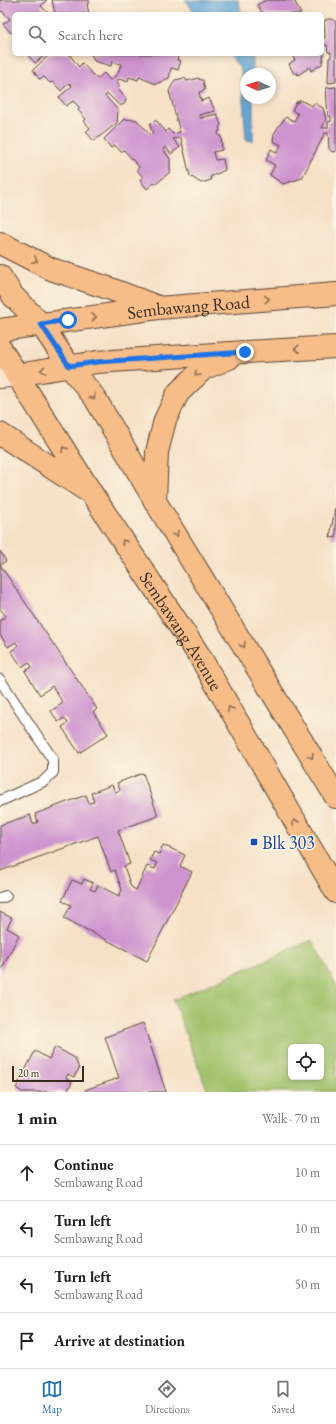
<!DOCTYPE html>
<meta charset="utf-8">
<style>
body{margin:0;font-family:"EB Garamond",serif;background:#f2f2f2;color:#202124}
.controls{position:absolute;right:12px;bottom:12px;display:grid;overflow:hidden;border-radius:6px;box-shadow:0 2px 6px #0003}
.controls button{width:36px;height:36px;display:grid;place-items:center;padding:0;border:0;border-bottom:1px solid #e0e0e0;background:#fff;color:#202124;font:20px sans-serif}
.compass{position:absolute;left:240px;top:68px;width:36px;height:36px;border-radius:50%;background:#fff;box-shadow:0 2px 6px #0003;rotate:274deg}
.scale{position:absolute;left:12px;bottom:10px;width:72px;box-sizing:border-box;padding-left:4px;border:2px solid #3b2a1e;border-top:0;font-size:11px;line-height:14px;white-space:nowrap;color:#3b2a1e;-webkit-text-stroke:3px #fcf5e5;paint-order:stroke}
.stop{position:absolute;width:12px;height:12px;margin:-9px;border:3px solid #1a73e8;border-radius:50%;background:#fff}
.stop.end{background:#1a73e8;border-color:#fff;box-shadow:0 1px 4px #0008}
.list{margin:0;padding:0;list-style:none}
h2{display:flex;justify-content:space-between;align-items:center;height:52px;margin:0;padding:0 16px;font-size:17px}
h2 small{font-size:13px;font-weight:400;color:#757577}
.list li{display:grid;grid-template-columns:26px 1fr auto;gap:12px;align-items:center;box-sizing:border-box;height:56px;padding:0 16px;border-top:1px solid #e0e0e0}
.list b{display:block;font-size:15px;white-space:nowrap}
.list p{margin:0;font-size:13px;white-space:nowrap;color:#757577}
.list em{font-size:13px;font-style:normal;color:#757577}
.icon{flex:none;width:22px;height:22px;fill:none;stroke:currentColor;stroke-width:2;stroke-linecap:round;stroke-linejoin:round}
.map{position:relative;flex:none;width:336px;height:1092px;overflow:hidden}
.search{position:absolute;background:#fff;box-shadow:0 2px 6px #0003;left:12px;right:12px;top:12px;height:44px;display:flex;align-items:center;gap:10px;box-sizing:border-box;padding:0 14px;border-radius:6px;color:#757577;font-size:15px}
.sheet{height:276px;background:#fff}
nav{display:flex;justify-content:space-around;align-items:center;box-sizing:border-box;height:56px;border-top:1px solid #e0e0e0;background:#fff;font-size:11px;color:#757577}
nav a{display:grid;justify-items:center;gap:2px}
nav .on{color:#1f6fb2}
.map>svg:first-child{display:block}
</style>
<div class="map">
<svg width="336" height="1092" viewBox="0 0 336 1092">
<rect width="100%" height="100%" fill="#fcf5e5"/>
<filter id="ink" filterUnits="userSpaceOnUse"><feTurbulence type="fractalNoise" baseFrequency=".025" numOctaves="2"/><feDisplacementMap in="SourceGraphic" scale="8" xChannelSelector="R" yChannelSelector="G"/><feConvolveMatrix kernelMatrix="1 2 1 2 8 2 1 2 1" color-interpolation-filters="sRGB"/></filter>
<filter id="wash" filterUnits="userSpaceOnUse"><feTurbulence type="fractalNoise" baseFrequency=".012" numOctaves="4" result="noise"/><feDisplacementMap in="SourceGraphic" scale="16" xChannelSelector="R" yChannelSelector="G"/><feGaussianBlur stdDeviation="0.9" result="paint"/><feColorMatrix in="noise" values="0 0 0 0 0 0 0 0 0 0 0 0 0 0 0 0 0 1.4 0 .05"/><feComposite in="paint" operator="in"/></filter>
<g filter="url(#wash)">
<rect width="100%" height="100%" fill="#f6e1c7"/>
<path fill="#a0c16a" stroke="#6e7644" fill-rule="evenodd" d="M 312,940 L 336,985 L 336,1092 L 208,1092 L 173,1000 ZM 291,1047 L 321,1047 L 321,1077 L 291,1077 Z"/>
<path fill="#62a6d7" stroke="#4e687a" d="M 185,0 L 238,0 L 242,14 L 196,14 Z
M 229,54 L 253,54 L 253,74 L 246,74 L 246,98 L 253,98 L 253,141 L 246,140 L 241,70 Z"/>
<g id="blocks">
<path fill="#ce94cf" d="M 0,0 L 47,0 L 41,6 L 49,14 L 14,14 L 14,31 L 11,33 L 3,24 L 10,19 L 2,11 L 1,12 L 0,11 Z
M 52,0 L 89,0 L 89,3 L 87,4 L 89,14 L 57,14 L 55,13 Z
M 266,0 L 294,0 L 301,14 L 263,14 L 257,5 Z
M 328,19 L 332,19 L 336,22 L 336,82 L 328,83 L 329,58 L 331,57 L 331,52 L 328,52 L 327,45 L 322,46 L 322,38 L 325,38 L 324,21 Z
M 322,49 L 324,53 L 322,64 L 311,71 L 310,67 L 298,75 L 297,72 L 294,74 L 289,64 L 295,60 L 291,54 L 322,54 Z
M 27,54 L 46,54 L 35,63 Z
M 50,54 L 69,54 L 79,67 L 82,63 L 97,79 L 104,73 L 110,80 L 118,73 L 121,64 L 112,62 L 111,66 L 94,61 L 91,54 L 179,54 L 177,60 L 181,61 L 178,70 L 171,68 L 169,78 L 156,84 L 139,77 L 138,80 L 129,77 L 128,82 L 119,79 L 116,82 L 120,86 L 117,88 L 126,99 L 125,103 L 123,105 L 119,105 L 108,94 L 105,96 L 118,110 L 117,123 L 94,141 L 86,132 L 90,128 L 84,121 L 86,119 L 78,110 L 80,108 L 73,101 L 66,106 L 59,97 L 72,86 L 69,83 L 61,91 L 53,82 L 50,83 L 44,77 L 39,79 L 33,70 Z
M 185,78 L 187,81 L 199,78 L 200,80 L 203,80 L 205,90 L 199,92 L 201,101 L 209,98 L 215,111 L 199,115 L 200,118 L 217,114 L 221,125 L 219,127 L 220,131 L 218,132 L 219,136 L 221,136 L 222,150 L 213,152 L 215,160 L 223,159 L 225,170 L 210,177 L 211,180 L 201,183 L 190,176 L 181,138 L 173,139 L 180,147 L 171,154 L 166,147 L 163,149 L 170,159 L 170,172 L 156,184 L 154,183 L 147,189 L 140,180 L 143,177 L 137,170 L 139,167 L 124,150 L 121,152 L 115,145 L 111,148 L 104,139 L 124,119 L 137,120 L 150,135 L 153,132 L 151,129 L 150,124 L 153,121 L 157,121 L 166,132 L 168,129 L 173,134 L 180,132 L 169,91 L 175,80 Z
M 336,87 L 336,151 L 332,152 L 329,149 L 328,133 L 325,133 L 302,178 L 283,184 L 270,175 L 275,165 L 266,160 L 271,149 L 277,153 L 281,145 L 273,141 L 274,134 L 278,127 L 286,117 L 294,121 L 298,114 L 292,110 L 297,101 L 298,103 L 300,100 L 312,106 L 314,103 L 323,108 L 326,119 L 322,128 L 328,128 L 328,122 L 331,121 L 331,116 L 328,116 L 326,88 Z
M 335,508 L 336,508 L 336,538 L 330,537 Z
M 0,551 L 6,561 L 0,565 L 97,709 L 93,712 L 108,734 L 79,753 L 62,727 L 68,723 L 64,718 L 58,722 L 51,711 L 63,703 L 52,686 L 40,695 L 25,671 L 32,667 L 29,662 L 22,667 L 11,651 L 18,646 L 16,642 L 8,647 L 0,635 L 0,620 L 6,616 L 0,609 Z
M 143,773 L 158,816 L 118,830 L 130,864 L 124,866 L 131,887 L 136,890 L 147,866 L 155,869 L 157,863 L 150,860 L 154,852 L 159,854 L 163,845 L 185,855 L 180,866 L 192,872 L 147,961 L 64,918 L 71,905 L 62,901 L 72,880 L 82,884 L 84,879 L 93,883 L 90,889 L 95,891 L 98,885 L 119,896 L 122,890 L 115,870 L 111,872 L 98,836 L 0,871 L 0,825 L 30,815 L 33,824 L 38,822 L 35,814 L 86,795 L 89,803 L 94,802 L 91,793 L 112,785 L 115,792 L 120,790 L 117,783 Z
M 0,912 L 12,918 L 7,928 L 19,935 L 0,972 Z
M 143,1023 L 166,1092 L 86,1092 L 85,1090 L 119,1078 L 105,1037 Z
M 55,1047 L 75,1058 L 79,1069 L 74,1077 L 68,1074 L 66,1078 L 72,1082 L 67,1092 L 22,1092 L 16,1088 L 35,1051 L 49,1059 Z"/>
</g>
</g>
<g filter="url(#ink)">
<use href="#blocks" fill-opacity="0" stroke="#574537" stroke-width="1"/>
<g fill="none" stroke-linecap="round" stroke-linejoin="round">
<g stroke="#574537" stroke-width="12">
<path id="lane" d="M 0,680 L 53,760 L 53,772 L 44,781 L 0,801
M 0,898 L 6,896"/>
</g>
<g stroke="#574537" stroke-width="24">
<path id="secondary" d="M 0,377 L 17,375"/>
</g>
<g stroke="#574537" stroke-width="24">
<g id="primary">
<path d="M 0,243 L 51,269 L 108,288 L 158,307"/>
<path d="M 0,276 L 13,296 L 41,324 L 69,366 L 95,398 L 155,501 L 336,797"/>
<path id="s1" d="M 0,330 L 158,308 L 336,294"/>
<path id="s2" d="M 0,348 L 92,494 L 199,655 L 336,892"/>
<path d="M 17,375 L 97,362 L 245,352 L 336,347"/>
<path d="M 0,434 L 86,490"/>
<path d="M 155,501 L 157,452 L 165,420 L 178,393 L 203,369 L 229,358"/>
</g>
</g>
<use href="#lane" stroke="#fff" stroke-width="10"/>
<use href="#secondary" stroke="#fce5cf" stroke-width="22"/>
<use href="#primary" stroke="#f7bd88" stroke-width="22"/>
</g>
<defs><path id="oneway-chevron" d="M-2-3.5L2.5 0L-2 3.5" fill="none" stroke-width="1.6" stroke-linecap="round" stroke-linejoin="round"/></defs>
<g stroke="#906c4e">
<use href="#oneway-chevron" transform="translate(35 260) rotate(26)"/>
<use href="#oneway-chevron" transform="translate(267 299) rotate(-4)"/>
<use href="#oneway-chevron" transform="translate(94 317) rotate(-8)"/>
<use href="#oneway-chevron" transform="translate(297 349) rotate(177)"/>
<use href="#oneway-chevron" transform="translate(43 370) rotate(171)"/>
<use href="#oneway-chevron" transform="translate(197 374) rotate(136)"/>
<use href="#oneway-chevron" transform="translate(93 397) rotate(55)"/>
<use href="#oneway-chevron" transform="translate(64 449) rotate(-122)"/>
<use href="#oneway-chevron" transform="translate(176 534) rotate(59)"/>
<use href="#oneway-chevron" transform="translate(124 542) rotate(-124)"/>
<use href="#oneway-chevron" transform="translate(243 645) rotate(59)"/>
<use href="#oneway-chevron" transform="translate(230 709) rotate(-120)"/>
<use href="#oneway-chevron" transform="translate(311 756) rotate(59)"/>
<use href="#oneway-chevron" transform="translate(295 822) rotate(-120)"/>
</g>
</g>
<g fill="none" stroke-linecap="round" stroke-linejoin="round" filter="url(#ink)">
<path stroke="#1a73e8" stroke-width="5" d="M 68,320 L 41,324 L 69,366 L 97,362 L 245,352"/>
</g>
<rect fill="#1a4fb4" stroke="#fcf5e5" stroke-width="1.5" x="250" y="838" width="8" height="8" rx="2"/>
<g text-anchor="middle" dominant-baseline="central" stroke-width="3" stroke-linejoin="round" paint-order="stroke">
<g font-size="18" fill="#3b2a1e" stroke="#fcf5e5">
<text stroke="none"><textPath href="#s1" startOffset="190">Sembawang Road</textPath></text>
<text stroke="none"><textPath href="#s2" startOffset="336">Sembawang Avenue</textPath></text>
</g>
<g font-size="18" fill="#164399" stroke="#fcf5e5" text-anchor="start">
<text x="262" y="842">Blk 303</text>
</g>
</g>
</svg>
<div class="controls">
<button><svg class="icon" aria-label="locate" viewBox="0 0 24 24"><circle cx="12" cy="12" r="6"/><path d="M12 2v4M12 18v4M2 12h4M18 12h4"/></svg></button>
</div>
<svg class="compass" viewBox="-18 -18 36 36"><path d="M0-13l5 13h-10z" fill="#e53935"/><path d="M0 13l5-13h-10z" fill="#757577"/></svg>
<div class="scale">20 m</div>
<div class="stop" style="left:68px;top:320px"></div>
<div class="stop end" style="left:245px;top:352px"></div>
<div class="search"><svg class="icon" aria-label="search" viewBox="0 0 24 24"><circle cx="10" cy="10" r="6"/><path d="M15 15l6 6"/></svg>Search here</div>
</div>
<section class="sheet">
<h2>1 min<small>Walk · 70 m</small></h2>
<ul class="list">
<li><svg class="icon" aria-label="ahead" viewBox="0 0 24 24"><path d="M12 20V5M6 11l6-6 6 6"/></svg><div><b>Continue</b><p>Sembawang Road</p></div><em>10 m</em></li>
<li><svg class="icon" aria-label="left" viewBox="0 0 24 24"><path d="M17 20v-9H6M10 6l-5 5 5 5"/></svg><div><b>Turn left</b><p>Sembawang Road</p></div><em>10 m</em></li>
<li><svg class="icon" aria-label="left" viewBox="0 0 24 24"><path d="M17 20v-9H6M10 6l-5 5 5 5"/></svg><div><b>Turn left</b><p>Sembawang Road</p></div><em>50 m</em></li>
<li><svg class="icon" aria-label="arrive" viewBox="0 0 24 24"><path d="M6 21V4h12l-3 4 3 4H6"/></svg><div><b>Arrive at destination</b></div></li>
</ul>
</section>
<nav>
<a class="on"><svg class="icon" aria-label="map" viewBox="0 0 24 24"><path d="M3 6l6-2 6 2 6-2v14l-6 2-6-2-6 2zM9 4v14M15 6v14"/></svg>Map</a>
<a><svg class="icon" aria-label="directions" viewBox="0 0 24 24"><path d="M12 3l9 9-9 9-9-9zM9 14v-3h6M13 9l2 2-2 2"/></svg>Directions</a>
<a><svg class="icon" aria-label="saved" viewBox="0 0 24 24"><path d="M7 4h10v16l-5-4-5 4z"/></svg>Saved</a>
</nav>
